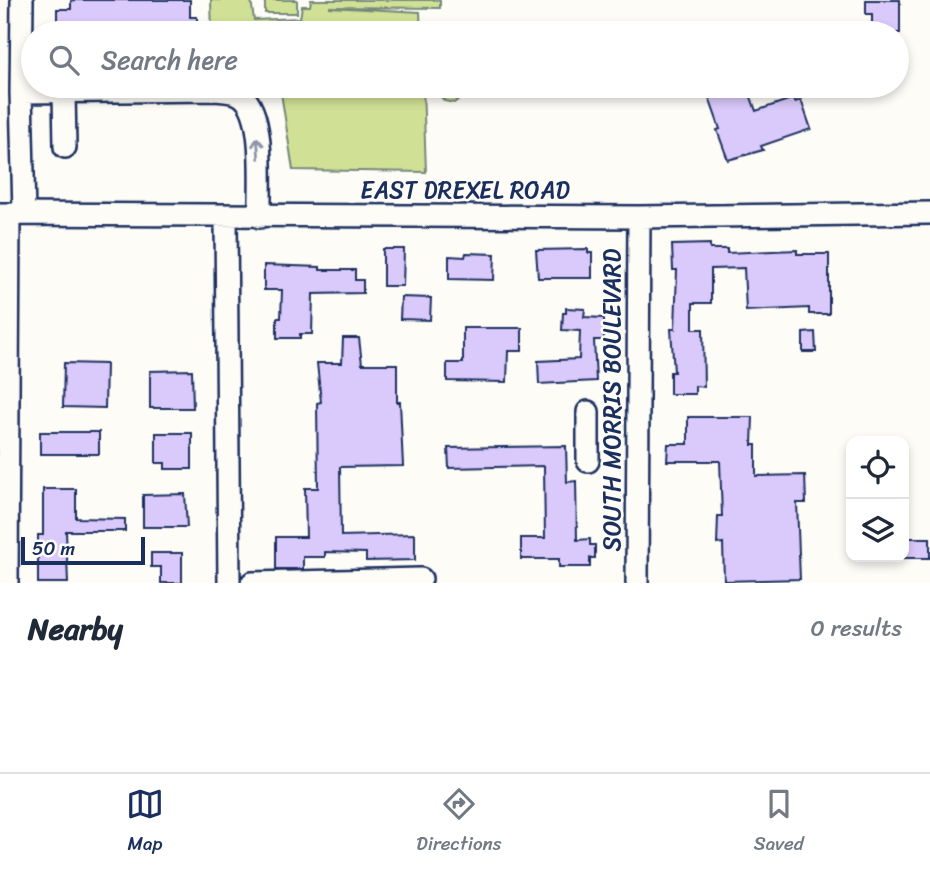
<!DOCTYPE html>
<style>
body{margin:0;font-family:Sriracha,sans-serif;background:#f6f6f7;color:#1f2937}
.controls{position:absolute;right:21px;bottom:21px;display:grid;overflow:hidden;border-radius:14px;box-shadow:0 4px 10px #0003}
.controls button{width:63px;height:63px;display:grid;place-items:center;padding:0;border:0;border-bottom:2px solid #e0e1e3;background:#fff;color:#1f2937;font:35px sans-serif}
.scale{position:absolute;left:21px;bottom:18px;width:124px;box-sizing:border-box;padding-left:7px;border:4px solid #1b2f5e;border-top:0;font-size:19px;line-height:24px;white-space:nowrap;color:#1b2f5e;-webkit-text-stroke:5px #fdfcf7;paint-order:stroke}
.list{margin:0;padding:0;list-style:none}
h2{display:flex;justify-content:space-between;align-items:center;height:91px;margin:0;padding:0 28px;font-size:30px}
h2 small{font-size:23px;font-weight:400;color:#747a83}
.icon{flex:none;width:38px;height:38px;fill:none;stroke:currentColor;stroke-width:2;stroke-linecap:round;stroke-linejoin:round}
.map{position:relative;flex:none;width:930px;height:583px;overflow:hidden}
.search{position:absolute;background:#fff;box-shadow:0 4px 10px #0003;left:21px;right:21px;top:21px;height:77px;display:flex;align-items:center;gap:18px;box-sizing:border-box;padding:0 24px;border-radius:38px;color:#747a83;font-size:26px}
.sheet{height:189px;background:#fff}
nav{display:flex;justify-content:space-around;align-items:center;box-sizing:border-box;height:98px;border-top:2px solid #e0e1e3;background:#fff;font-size:19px;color:#747a83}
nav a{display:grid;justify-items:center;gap:4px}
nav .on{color:#1b2f5e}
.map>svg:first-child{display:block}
</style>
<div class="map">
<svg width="930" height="583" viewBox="0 0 930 583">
<rect width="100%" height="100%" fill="#fdfcf7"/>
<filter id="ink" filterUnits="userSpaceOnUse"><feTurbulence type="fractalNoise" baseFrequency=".0143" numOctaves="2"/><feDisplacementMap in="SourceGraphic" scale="14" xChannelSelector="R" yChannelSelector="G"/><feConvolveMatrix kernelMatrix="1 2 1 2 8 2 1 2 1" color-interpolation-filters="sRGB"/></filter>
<g filter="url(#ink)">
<path fill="#d0e195" stroke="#76887a" stroke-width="2" d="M 211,0 L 251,0 L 254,20 L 300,18 L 302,6 L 310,6 L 311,0 L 440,0 L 440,8 L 329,7 L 420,12 L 421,33 L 212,33 Z
M 265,0 L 297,0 L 297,13 L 265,13 Z
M 280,86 L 423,86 L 426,172 L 293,170 Z
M 439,86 L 465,86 L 464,95 L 454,103 L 445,101 L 439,95 Z"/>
<path fill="#dac9fb" stroke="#1b2f5e" stroke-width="2" d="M 75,0 L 190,0 L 190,17 L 197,17 L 197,33 L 57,33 L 57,9 L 71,9 L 71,1 Z
M 866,0 L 900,0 L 900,33 L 872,33 L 872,14 L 866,14 Z
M 705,86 L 747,86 L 756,111 L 794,98 L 795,102 L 801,100 L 811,129 L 761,146 L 763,150 L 728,160 L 717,130 L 720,129 Z
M 710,244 L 710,249 L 727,249 L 727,253 L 797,250 L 797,254 L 829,254 L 829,314 L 809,314 L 809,308 L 746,311 L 744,268 L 711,269 L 711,303 L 693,303 L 693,329 L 703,329 L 704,387 L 695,386 L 695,394 L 670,394 L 670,372 L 674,372 L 671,329 L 675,329 L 677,270 L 673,270 L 672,245 Z
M 383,249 L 404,249 L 403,286 L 383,286 Z
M 588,249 L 588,253 L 592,253 L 592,278 L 538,278 L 536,250 Z
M 466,253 L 495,254 L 494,280 L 449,279 L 449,256 L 465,257 Z
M 264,265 L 320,267 L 320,270 L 355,270 L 355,280 L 363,280 L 363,293 L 313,294 L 312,334 L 300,334 L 300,338 L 277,338 L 277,318 L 281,318 L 282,290 L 264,290 Z
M 401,297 L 431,298 L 430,320 L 400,319 Z
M 566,308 L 585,309 L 584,317 L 604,318 L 604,340 L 594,340 L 596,381 L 539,384 L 538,361 L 579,359 L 580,331 L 562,330 L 563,313 L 566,313 Z
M 463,328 L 522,328 L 522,351 L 508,351 L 507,382 L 447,381 L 447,363 L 463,363 Z
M 815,332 L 816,352 L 803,352 L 803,333 Z
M 343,338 L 359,338 L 362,364 L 397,364 L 397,402 L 400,402 L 403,466 L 340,467 L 341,536 L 415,534 L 415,560 L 366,561 L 366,553 L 325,552 L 325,557 L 303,557 L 303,569 L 276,569 L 276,537 L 306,537 L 305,488 L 318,488 L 317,403 L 321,402 L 317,363 L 342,363 Z
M 64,363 L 106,364 L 105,408 L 63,407 Z
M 192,370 L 193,408 L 150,408 L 150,371 Z
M 688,417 L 753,417 L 752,445 L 756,445 L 756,476 L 805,475 L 806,503 L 797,503 L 800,579 L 724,581 L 723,543 L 717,544 L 718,516 L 722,516 L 720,461 L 667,461 L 668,444 L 688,444 Z
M 40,432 L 99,432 L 99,454 L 40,454 Z
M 156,433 L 192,433 L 192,469 L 165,469 L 165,463 L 156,463 Z
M 566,446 L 567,482 L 576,481 L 577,540 L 590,539 L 590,545 L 595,545 L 595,558 L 590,558 L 590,567 L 559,567 L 559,559 L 521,559 L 521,538 L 545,538 L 544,466 L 449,468 L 448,448 Z
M 43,489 L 76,489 L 76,518 L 125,519 L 125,531 L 66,531 L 68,583 L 38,583 L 38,535 L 43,535 Z
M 185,494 L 187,527 L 143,527 L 143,495 Z
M 904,538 L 930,538 L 930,558 L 904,558 Z
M 151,553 L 182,553 L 182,583 L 161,583 L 161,567 L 151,567 Z"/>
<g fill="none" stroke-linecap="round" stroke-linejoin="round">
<g stroke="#1b2f5e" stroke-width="26">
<path id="minor" d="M 22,0 L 21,92 L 24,214
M 21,92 L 216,90 C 225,91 237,91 243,97 C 266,116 259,188 260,217
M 64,92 L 65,147
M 0,214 L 639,217 L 930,213
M 226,217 L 229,583
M 588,412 L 588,461
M 7,583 L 9,214
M 252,583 L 421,579
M 637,583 L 639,217"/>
</g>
<use href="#minor" stroke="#fdfcf7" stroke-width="21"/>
</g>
<defs><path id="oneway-shaft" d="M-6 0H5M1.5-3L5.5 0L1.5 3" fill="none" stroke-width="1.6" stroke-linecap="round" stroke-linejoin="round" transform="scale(1.75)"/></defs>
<use stroke="#8c96aa" href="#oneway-shaft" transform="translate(258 148) rotate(-94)"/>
</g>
<g text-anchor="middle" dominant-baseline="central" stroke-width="5" stroke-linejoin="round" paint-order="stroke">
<g font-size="24" fill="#1b2f5e" stroke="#fdfcf7">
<text x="465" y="190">EAST DREXEL ROAD</text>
<text transform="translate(612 400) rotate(-90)">SOUTH MORRIS BOULEVARD</text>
</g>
</g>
</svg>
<div class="controls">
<button><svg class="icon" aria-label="locate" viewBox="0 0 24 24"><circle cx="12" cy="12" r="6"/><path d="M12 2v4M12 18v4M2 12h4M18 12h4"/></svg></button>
<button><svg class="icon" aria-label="layers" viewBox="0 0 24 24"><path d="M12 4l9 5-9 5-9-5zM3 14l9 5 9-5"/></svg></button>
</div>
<div class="scale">50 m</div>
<div class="search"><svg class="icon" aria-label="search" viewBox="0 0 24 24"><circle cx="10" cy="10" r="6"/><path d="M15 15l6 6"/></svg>Search here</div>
</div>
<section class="sheet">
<h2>Nearby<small>0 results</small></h2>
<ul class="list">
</ul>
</section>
<nav>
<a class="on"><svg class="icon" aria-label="map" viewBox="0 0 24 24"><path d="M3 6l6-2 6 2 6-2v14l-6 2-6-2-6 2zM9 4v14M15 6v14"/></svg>Map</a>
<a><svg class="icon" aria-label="directions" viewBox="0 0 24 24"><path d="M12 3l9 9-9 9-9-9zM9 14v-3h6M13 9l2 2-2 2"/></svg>Directions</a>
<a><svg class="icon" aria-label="saved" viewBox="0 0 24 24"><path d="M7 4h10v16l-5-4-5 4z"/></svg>Saved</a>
</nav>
